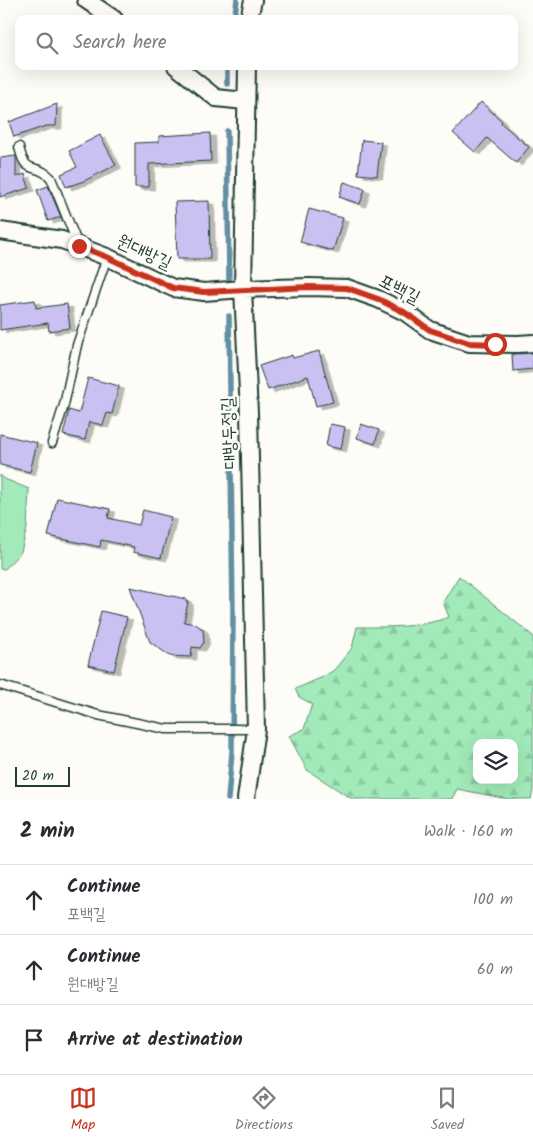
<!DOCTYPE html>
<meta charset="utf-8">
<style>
body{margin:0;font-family:Kalam,"Poor Story",sans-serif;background:#f7f7f7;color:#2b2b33}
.controls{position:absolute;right:15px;bottom:15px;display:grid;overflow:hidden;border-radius:10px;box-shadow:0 5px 20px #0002}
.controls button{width:45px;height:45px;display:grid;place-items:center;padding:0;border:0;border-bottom:1px solid #e1e1e2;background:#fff;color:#2b2b33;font:25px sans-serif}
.scale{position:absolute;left:15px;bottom:12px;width:55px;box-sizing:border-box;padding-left:5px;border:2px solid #1f3d34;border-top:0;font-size:14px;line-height:18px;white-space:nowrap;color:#1f3d34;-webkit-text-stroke:4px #fdfcf7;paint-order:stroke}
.stop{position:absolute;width:15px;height:15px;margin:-11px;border:4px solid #c8321e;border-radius:50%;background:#fff}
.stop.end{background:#c8321e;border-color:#fff;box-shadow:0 1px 5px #0008}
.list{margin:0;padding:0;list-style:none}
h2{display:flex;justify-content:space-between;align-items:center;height:65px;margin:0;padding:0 20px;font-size:21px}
h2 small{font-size:16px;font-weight:400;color:#7c7c81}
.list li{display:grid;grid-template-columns:32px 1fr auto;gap:15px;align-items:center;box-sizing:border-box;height:70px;padding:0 20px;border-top:1px solid #e1e1e2}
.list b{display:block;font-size:19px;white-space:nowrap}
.list p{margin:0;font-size:16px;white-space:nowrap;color:#7c7c81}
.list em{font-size:16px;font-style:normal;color:#7c7c81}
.icon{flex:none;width:28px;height:28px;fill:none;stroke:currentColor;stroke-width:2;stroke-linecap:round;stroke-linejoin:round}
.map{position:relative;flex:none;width:533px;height:799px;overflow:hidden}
.search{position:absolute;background:#fff;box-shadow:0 5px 20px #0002;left:15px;right:15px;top:15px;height:55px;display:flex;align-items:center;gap:12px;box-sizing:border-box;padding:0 18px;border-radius:10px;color:#7c7c81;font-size:19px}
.sheet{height:275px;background:#fff}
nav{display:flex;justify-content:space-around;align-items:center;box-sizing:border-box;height:70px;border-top:1px solid #e1e1e2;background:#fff;font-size:14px;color:#7c7c81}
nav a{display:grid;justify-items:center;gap:2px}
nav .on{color:#c8321e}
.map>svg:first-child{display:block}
</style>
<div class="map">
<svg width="533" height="799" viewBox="0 0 533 799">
<defs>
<pattern id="forest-firs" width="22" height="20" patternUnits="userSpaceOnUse" patternTransform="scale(1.25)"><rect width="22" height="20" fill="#a2eab9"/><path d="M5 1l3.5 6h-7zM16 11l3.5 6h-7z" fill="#8bcaa0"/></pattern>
<filter id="shadow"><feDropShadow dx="5.5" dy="3" stdDeviation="0" flood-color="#0004"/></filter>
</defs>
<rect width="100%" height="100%" fill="#fdfcf7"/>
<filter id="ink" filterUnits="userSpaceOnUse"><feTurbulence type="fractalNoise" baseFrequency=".02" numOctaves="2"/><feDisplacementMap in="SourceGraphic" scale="10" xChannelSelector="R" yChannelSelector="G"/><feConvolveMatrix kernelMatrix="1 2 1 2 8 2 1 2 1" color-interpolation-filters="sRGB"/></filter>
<g filter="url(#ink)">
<path fill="url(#forest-firs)" stroke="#609476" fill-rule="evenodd" d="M 459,576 L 533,636 L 533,790 L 531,799 L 508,799 L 457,789 L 452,799 L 352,799 L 307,770 L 289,736 L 304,729 L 312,704 L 299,697 L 295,689 L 323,677 L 334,670 L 352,648 L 357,627 C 388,627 420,628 449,617 L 443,602 ZM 477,743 L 514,743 L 514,780 L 477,780 Z"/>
<path fill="#a2eab9" stroke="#609476" d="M 0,475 L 5,479 L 29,489 L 27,528 L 21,552 L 5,569 L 0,569 Z"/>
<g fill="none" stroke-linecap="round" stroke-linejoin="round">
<path stroke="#628fa2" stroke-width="5.5" d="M 234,19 L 237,0
M 227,84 L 227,66
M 227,131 L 229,280
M 228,799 L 232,752 L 233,612 L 229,316"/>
</g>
<path fill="#cac0f2" stroke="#1f3d34" filter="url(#shadow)" d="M 481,102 L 502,121 L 501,123 L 529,147 L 516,163 L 487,138 L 475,152 L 453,133 Z
M 57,104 L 56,126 L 46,126 L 14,137 L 9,122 Z
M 210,133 L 211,161 L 149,164 L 149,187 L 135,187 L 135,143 L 159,142 L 159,136 Z
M 100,135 L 116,165 L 84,181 L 66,187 L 61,174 L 77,167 L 69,151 Z
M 362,140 L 381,142 L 377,176 L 358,174 Z
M 16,156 L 16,177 L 25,174 L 29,188 L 0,197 L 0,158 Z
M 344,182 L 365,189 L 360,204 L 339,197 Z
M 48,186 L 61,217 L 48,221 L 37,190 Z
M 209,201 L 210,259 L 177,259 L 175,202 Z
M 309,209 L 343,218 L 333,251 L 300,242 Z
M 35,300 L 36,308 L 67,304 L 70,328 L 49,331 L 48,323 L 0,330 L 0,305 Z
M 319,351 L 333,402 L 316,406 L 308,376 L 268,390 L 259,366 L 292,355 L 293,358 Z
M 533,353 L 533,369 L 513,371 L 512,354 Z
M 88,378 L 119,386 L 112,414 L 107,413 L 103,425 L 89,422 L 85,440 L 63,435 L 69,410 L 79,413 Z
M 330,424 L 345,427 L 341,449 L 326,446 Z
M 361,424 L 379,430 L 375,444 L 357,438 Z
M 0,434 L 37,443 L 30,472 L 0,465 Z
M 57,498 L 110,509 L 108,518 L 139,525 L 143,510 L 171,517 L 161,558 L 133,552 L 134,547 L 101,540 L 100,547 L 48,536 Z
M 130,587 L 186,599 L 186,602 L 188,602 L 184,622 L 196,624 L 203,630 L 204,642 L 200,648 L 192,647 L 191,657 L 170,656 L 150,642 Z
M 101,611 L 127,617 L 114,671 L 88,665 Z"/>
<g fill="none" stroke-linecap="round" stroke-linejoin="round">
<g stroke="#1f3d34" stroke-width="11">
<path id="service" d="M 19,147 C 26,178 35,161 51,178 L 78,245
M 52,443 L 64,405 L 77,345 L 107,257
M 0,685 L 98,715 L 166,729 L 256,729"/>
</g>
<g stroke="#1f3d34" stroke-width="20">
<path id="minor" d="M 86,0 L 114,19
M 249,19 L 253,0
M 176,66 L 216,98 L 245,101
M 0,231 L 62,240 L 107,257 L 173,288 L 204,292 L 243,289 L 309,287 L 347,288 L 378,299 L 405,312 L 430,330 L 469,343 L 518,344 L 533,343
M 246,799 L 256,729 L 249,413 L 243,289 L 247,66"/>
</g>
<use href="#service" stroke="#fdfcf7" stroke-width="8"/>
<use href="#minor" stroke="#fdfcf7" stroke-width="16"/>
</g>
</g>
<g fill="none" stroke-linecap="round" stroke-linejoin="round" filter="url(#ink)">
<path stroke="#c8321e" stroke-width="6" d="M 79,246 L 107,257 L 173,288 L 204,292 L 309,287 L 347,288 L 378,299 L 404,312 L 430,330 L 469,343 L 495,344"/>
</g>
<g text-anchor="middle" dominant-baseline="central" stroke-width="5" stroke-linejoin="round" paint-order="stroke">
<g font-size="18" fill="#1f3d34" stroke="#fdfcf7">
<text transform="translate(144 253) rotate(25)">원대방길</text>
<text transform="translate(399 290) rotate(27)">포백길</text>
<text transform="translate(230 433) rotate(-92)">대방두정길</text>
</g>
</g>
</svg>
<div class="controls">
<button><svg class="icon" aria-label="layers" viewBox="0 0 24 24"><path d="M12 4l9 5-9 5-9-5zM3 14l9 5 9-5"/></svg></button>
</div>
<div class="scale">20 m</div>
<div class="stop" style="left:495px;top:344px"></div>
<div class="stop end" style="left:79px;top:246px"></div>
<div class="search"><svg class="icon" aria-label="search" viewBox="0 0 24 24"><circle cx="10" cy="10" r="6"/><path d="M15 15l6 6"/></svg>Search here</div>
</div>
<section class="sheet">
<h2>2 min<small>Walk · 160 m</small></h2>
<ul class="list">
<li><svg class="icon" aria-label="ahead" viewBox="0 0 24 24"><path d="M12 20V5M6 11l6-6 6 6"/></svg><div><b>Continue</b><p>포백길</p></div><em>100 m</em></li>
<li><svg class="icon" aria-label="ahead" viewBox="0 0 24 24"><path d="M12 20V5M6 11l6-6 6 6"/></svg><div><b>Continue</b><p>원대방길</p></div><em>60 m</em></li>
<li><svg class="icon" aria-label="arrive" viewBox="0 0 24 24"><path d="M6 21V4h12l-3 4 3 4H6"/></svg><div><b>Arrive at destination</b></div></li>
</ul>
</section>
<nav>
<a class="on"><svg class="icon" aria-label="map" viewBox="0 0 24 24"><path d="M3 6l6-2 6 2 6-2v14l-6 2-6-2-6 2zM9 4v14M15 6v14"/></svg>Map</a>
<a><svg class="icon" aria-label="directions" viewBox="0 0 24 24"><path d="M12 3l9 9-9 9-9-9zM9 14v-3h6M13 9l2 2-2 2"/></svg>Directions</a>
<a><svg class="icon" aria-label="saved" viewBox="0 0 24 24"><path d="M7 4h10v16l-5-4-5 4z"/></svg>Saved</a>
</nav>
